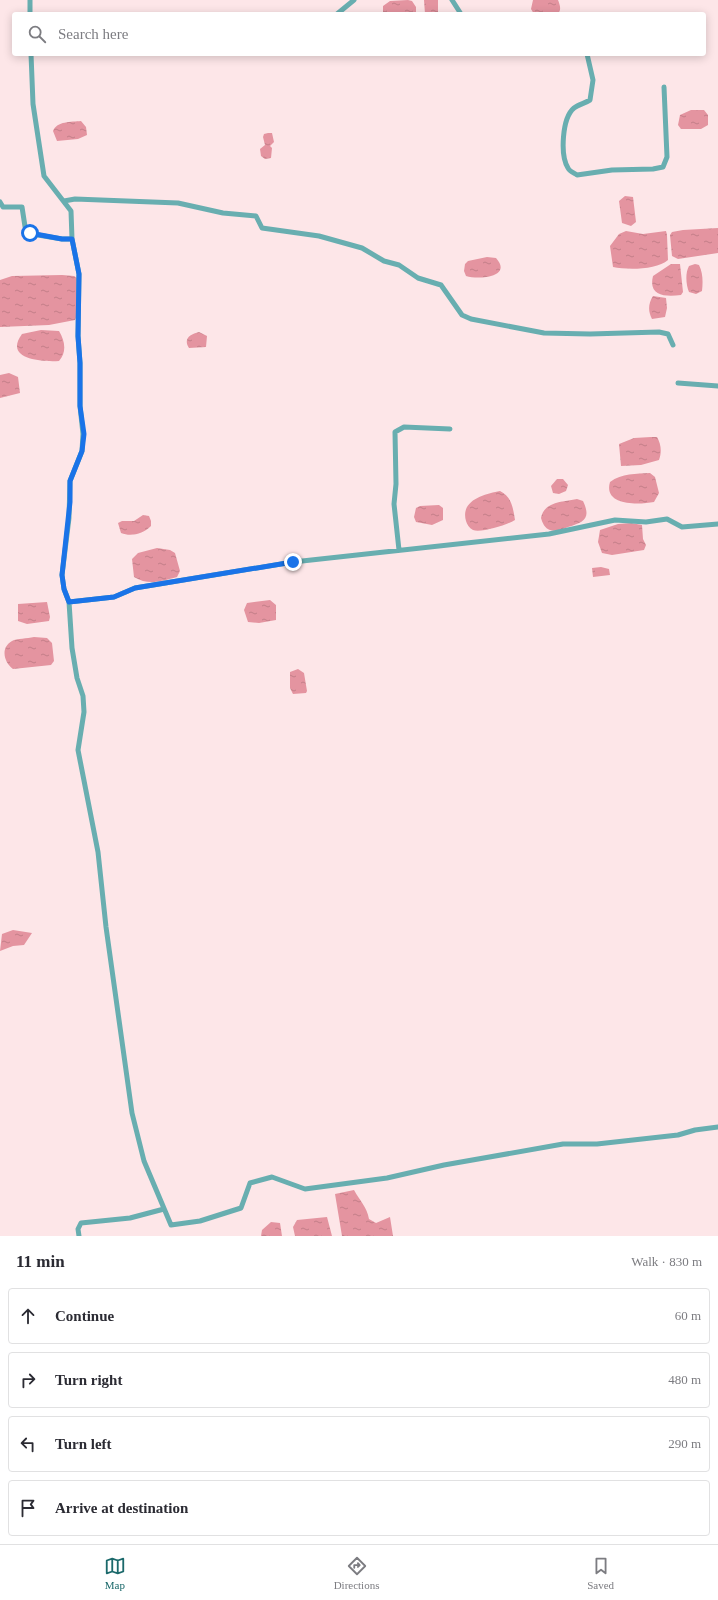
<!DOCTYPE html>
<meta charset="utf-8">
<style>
body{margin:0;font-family:Georgia,serif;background:#f7f7f7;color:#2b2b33}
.stop{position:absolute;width:12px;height:12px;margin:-9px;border:3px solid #1a73e8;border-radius:50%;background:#fff}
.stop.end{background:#1a73e8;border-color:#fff;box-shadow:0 1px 4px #0008}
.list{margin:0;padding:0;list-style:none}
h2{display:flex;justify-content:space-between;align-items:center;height:52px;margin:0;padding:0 16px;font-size:17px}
h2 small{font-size:13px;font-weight:400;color:#7c7c81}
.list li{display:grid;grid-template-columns:26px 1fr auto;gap:12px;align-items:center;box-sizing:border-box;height:56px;margin:0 8px 8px;padding:0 8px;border:1px solid #e1e1e2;border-radius:4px}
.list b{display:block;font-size:15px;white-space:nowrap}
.list em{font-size:13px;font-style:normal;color:#7c7c81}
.icon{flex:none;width:22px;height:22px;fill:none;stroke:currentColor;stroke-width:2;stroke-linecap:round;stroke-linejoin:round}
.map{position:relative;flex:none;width:718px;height:1236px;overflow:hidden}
.search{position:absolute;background:#fff;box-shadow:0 2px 10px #0003;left:12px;right:12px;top:12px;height:44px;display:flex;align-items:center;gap:10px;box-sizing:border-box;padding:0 14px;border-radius:4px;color:#7c7c81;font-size:15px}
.sheet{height:308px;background:#fff}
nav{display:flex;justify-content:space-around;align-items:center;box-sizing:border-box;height:56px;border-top:1px solid #e1e1e2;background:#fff;font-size:11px;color:#7c7c81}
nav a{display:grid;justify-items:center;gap:2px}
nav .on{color:#1b696b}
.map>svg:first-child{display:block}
</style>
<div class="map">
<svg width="718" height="1236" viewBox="0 0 718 1236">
<defs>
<pattern id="water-ripples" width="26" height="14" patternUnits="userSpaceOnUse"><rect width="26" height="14" fill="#e494a0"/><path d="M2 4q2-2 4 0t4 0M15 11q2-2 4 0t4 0" fill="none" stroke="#c37e88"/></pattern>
</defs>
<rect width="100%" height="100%" fill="#fde6e8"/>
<path fill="url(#water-ripples)" d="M 408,0 L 412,1 L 416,7 L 416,14 L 383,14 L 383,6 L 390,1 Z
M 424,0 L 438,0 L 438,14 L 425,14 Z
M 533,0 L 558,0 C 560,5 562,11 557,14 L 534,14 L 531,9 Z
M 691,110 L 704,110 L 708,115 L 708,125 L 701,129 L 681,129 L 678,125 L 680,115 Z
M 81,121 L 86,127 L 87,135 L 78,139 L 57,141 L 53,131 C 57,121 71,122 81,121 Z
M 268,133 L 272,133 L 274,142 L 270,146 L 272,148 L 271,158 L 265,159 L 261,156 L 260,149 L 265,145 L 263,137 L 264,134 Z
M 625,196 L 633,197 L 636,222 L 631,226 L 622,223 L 619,201 Z
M 718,228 L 718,253 L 678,259 L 672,256 L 670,235 L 672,232 L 683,230 Z
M 626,231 L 643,234 L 666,231 L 667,235 L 668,260 C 657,270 627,270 613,267 L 610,246 L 619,234 Z
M 487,257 L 496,258 C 513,277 479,280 466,276 L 464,271 L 465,264 L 468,261 Z
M 671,264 L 680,264 L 683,292 L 681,295 C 665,297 648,296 653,276 Z
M 695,264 L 699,265 C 703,273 703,282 702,291 L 696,294 L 689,292 C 686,285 685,273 689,266 Z
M 62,275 L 74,276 L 77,278 L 76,318 L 75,320 L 49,325 L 0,327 L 0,280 L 12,276 Z
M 653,296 L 666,298 L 667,308 L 665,317 L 652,319 C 648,311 648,304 653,296 Z
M 41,330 L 59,331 C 65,341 67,352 59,361 C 43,362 3,360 22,334 Z
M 199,332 L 207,336 L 206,347 L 189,348 C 183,339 190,334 199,332 Z
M 9,373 L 18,377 L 20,393 L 0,398 L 0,375 Z
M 651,437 L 657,437 C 661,444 662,452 659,460 L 641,465 L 621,466 L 619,444 L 634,438 Z
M 650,473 L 655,477 L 659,493 L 654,502 C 638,505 603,506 610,482 C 622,473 636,474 650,473 Z
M 557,479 L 563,479 L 568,485 L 566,491 L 559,494 L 553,493 L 551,486 Z
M 500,491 C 512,497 513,508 515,520 C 507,525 481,533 473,530 C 469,528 467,524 466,521 C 460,500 485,494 500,491 Z
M 577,499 L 583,501 C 591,518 585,522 568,527 C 563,529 555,532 550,530 C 545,529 542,522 541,518 C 544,501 564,502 577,499 Z
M 439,505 L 443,508 L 443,520 L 432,525 L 416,522 L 414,517 L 416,508 L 420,506 Z
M 143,515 L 149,516 L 151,521 L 151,526 C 143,534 131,537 121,533 L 118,523 L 122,521 L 134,521 Z
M 631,523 L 642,525 L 643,539 L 646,545 L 644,550 L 612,555 L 602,553 L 598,542 L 600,530 L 618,524 Z
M 157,548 L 170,550 L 175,553 L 180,571 L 177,577 C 161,581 149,586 134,577 L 132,559 L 138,553 Z
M 601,567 L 609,569 L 610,575 L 593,577 L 592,568 Z
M 270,600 L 276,605 L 276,620 L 259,623 L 248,622 L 244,610 L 247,603 Z
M 47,602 L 50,617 L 49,621 L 27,624 L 18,621 L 18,604 Z
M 34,637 L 47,638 L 52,643 L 54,661 L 51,665 L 13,669 C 4,662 0,648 12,641 C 17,638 27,639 34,637 Z
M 298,669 L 304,673 L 307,691 L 306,693 L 293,694 L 290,688 L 290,672 Z
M 13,930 L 32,933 L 24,945 L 13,946 L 0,951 L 2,934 Z
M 354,1190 C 360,1201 367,1207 369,1219 L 376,1223 L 390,1217 L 393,1236 L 342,1236 L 335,1194 Z
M 327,1217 L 332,1236 L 295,1236 L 293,1227 L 297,1220 Z
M 271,1222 L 280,1223 L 282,1236 L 261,1236 L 262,1230 Z"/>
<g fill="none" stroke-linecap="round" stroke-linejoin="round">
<path stroke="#68aeb0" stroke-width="5" d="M 30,0 L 30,14
M 452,0 L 461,14
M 337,14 L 354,0
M 31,54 L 33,104 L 44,176 L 71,211 L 72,239 L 79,274 L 78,336 L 80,363 L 80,406 L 83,434 L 82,451 L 70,481 L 69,518 L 62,575 L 64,589 L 69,602 L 72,648 L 77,678 L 83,696 L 84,712 L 78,750 L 98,852 L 106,927 L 132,1113 L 144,1161 L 171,1225 L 200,1221 L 241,1208 L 250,1183 L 272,1177 L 305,1189 L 387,1178 L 444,1165 L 563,1144 L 597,1144 L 678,1135 L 695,1130 L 718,1127
M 587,54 L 593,80 L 590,100 C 585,103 578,105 574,108 C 562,118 560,155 568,168 C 569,171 574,173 577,175 L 612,170 L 653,169 L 663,167 L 667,157 L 664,87
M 64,201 L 75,199 L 178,203 L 223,213 L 256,216 L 262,228 L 319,236 L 362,248 L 384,261 L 399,265 L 418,278 L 441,285 L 462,315 L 471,319 L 544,333 L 590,334 L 659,332 L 668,334 L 673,345
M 0,202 L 3,207 L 22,207 L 26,233 L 62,239 L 72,239
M 678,383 L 718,386
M 399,550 L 394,504 L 396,484 L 395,432 L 404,427 L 450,429
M 69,602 L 114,597 L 135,588 L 293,562 L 549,534 L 615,520 L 646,522 L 667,519 L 682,527 L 718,524
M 79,1236 L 78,1229 L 81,1223 L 130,1218 L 164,1209"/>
</g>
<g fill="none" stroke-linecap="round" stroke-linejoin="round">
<path stroke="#1a73e8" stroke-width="5" d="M 30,233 L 62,239 L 72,239 L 79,274 L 78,336 L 80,363 L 80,406 L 84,434 L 82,451 L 70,481 L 70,502 L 62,575 L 64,589 L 69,602 L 114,597 L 135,588 L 293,562"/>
</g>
</svg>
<div class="stop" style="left:30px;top:233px"></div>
<div class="stop end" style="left:293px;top:562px"></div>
<div class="search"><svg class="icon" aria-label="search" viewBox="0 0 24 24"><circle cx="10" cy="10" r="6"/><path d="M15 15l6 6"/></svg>Search here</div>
</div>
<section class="sheet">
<h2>11 min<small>Walk · 830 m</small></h2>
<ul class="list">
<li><svg class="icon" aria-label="ahead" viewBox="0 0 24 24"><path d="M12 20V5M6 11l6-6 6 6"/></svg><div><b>Continue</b></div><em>60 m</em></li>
<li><svg class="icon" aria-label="right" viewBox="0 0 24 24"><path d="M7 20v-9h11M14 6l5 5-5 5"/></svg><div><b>Turn right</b></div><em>480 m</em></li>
<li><svg class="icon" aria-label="left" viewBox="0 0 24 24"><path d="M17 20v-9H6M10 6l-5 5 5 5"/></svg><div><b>Turn left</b></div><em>290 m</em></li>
<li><svg class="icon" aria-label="arrive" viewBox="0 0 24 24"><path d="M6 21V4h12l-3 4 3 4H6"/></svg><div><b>Arrive at destination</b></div></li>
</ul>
</section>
<nav>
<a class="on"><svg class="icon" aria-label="map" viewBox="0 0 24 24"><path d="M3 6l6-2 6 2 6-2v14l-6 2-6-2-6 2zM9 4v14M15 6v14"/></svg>Map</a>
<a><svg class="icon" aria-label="directions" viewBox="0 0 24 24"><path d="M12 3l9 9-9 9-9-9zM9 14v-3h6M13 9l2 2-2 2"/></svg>Directions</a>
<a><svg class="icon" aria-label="saved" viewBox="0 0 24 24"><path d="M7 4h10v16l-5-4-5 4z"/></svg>Saved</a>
</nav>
